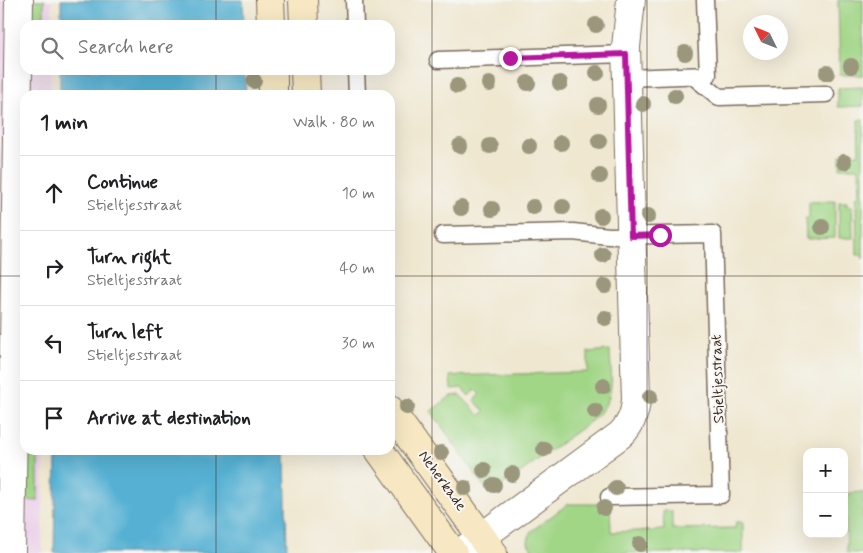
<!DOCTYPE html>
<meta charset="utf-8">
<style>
body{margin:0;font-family:Mynerve,sans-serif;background:#f6f6f6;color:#202124}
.controls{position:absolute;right:15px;bottom:15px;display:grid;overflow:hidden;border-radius:10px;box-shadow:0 5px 20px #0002}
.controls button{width:45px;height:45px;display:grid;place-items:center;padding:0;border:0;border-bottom:1px solid #e0e0e0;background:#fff;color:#202124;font:25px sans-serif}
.compass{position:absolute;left:743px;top:15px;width:45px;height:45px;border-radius:50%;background:#fff;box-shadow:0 5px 20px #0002;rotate:313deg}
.stop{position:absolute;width:15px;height:15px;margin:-11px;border:4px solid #b5179e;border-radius:50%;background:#fff}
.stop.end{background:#b5179e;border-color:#fff;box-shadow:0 1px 5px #0008}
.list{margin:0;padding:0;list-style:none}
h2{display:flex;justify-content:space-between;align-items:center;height:65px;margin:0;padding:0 20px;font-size:21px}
h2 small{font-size:16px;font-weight:400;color:#757577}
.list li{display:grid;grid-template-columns:32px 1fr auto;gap:15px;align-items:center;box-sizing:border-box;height:75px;padding:0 20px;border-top:1px solid #e0e0e0}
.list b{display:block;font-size:19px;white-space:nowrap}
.list p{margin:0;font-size:16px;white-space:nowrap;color:#757577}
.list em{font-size:16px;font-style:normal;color:#757577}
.icon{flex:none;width:28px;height:28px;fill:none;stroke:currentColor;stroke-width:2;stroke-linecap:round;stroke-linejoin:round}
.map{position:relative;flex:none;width:863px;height:553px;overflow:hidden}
.search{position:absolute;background:#fff;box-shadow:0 5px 20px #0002;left:20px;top:20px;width:375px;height:55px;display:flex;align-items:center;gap:12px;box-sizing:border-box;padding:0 18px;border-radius:15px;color:#757577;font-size:19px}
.panel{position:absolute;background:#fff;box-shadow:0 5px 20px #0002;left:20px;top:90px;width:375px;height:365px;border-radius:15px}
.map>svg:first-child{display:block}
</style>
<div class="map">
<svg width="863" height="553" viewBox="0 0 863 553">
<rect width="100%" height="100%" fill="#f6f6f2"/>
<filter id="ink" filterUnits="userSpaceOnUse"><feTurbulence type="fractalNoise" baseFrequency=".02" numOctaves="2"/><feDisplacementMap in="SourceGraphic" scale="10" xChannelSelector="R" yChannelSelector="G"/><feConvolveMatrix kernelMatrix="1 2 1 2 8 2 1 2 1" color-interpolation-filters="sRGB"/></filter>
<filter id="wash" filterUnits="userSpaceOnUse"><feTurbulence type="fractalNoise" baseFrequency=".0096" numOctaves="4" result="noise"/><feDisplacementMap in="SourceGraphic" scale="20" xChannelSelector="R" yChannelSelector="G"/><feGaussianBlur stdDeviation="1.12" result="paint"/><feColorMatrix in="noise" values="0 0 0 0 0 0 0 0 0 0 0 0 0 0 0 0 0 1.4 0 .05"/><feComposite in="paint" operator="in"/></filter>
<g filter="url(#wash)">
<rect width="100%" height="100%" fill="#efe7d0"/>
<path fill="#ecd1ea" d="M 0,0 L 52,0 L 52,25 L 25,25 L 25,70 L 51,70 L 50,95 L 25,95 L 25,450 L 44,450 L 42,553 L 0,553 Z"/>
<path fill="#a0d686" stroke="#6e8052" d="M 31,0 L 44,0 L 44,25 L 30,25 Z
M 838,0 L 863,0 L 863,75 L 840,75 Z
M 863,87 L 863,106 L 838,107 L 838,88 Z
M 863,119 L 863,259 L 862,255 L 857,255 L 856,197 L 860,196 L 859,168 L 840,168 L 840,155 L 859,154 L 858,120 Z
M 835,201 L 835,238 L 806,239 L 805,218 L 809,218 L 809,202 Z
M 839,202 L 847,202 L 847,206 L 852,206 L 853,238 L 839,238 Z
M 610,350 C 611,380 617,400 591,421 L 495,491 L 485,488 L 431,411 L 451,396 L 460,395 L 480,416 L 484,411 L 474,400 L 480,394 L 475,390 L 469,396 L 462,388 L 451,389 L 450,376 L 588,372 L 588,352 Z
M 25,450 L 38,450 L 38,501 L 23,500 Z
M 863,492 L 863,553 L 847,553 L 845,497 L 849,497 L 848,493 Z
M 568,504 L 610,504 L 611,532 L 664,530 L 663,511 L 672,511 L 672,529 L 735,528 L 736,522 L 743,522 L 743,553 L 534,553 L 528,543 L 530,532 Z"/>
<path fill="#55b0d3" stroke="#486d78" d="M 61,0 L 243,0 L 244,25 L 61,25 Z
M 60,70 L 245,70 L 246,95 L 60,95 Z
M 56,450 L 285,450 L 287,553 L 54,553 Z"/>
</g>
<g filter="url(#ink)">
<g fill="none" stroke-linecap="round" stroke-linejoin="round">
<g stroke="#7a6c5c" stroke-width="19">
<path id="service" d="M 354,0 L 355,25
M 438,60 L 626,54
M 356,70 L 357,95
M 693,76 L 719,97 L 826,94
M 626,78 L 708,75 L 705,0
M 443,235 L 573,232 L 609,236 L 713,234 L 721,495 L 609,497"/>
</g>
<g stroke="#7a6c5c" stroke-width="30">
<path id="minor" d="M 11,553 L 19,0
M 460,553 L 620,435 C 631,425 635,414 636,399 L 626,47 L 631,0"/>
</g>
<g stroke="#7a6c5c" stroke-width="30">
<path id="secondary" d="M 270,0 L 271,25
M 303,0 L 304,25
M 273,70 L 273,95
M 305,70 L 306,95
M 390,410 L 493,553
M 379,450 L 453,553"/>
</g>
<use href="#service" stroke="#fff" stroke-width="16"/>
<use href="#minor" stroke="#fff" stroke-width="28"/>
<use href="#secondary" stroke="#f7e8c3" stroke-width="28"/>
</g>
<g fill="#9a977c">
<circle cx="596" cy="25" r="8"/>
<circle cx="685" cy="53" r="8"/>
<circle cx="851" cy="66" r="8"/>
<circle cx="597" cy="73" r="8"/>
<circle cx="827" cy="73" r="8"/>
<circle cx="254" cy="81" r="8"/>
<circle cx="528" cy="83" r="8"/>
<circle cx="560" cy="83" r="8"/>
<circle cx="489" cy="84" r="8"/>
<circle cx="457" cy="86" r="8"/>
<circle cx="675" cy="96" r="8"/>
<circle cx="643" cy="104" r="8"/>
<circle cx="598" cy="105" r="8"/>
<circle cx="599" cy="141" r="8"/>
<circle cx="561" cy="143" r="8"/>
<circle cx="460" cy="146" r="8"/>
<circle cx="490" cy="146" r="8"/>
<circle cx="529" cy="146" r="8"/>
<circle cx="844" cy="162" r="8"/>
<circle cx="600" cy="176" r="8"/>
<circle cx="533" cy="207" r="8"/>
<circle cx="563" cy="207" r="8"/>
<circle cx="461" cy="208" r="8"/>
<circle cx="492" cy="209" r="8"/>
<circle cx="601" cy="216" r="8"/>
<circle cx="648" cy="216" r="8"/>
<circle cx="822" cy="227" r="8"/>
<circle cx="603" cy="255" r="8"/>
<circle cx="605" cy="286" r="8"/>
<circle cx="605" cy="318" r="8"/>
<circle cx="603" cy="386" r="8"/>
<circle cx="650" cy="397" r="8"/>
<circle cx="407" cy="407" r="8"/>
<circle cx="595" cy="411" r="8"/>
<circle cx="544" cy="449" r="8"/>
<circle cx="441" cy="453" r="8"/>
<circle cx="484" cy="470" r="8"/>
<circle cx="512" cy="474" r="8"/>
<circle cx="494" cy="485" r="8"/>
<circle cx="465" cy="488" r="8"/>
<circle cx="616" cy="488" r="8"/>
<circle cx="604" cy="508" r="8"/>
<circle cx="640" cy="544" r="8"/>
</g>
</g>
<g fill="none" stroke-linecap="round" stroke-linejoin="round" filter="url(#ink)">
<path stroke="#b5179e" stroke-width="6" d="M 510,58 L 626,54 L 631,236 L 660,235"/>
</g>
<path fill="none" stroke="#3b2a1e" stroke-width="1" stroke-opacity="0.55" d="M 216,0 L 216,25M 432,0 L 432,553M 647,0 L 647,553M 216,70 L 216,95M 0,276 L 25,276M 390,276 L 863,276M 216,450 L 216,553"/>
<g text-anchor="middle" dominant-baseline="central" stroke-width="4" stroke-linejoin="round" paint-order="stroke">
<g font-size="15" fill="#3b2a1e" stroke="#f6f6f2">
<text transform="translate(718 379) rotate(-92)">Stieltjesstraat</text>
<text transform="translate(442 481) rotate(54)">Neherkade</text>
</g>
</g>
</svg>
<div class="controls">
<button>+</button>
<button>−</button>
</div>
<svg class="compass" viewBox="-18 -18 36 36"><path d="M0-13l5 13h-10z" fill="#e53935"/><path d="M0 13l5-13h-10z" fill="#757577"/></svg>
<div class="stop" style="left:660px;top:235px"></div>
<div class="stop end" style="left:510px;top:58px"></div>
<div class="search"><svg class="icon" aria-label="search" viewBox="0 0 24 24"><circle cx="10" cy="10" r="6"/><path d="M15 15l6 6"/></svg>Search here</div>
<section class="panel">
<h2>1 min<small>Walk · 80 m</small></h2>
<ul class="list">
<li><svg class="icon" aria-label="ahead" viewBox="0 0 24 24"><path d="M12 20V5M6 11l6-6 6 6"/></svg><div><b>Continue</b><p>Stieltjesstraat</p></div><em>10 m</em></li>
<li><svg class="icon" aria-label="right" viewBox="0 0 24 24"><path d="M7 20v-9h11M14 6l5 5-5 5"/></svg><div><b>Turn right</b><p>Stieltjesstraat</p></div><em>40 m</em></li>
<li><svg class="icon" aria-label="left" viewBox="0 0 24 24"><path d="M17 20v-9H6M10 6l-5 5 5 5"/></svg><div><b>Turn left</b><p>Stieltjesstraat</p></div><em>30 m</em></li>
<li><svg class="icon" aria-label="arrive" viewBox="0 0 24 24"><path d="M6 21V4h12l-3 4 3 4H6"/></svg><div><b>Arrive at destination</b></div></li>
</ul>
</section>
</div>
